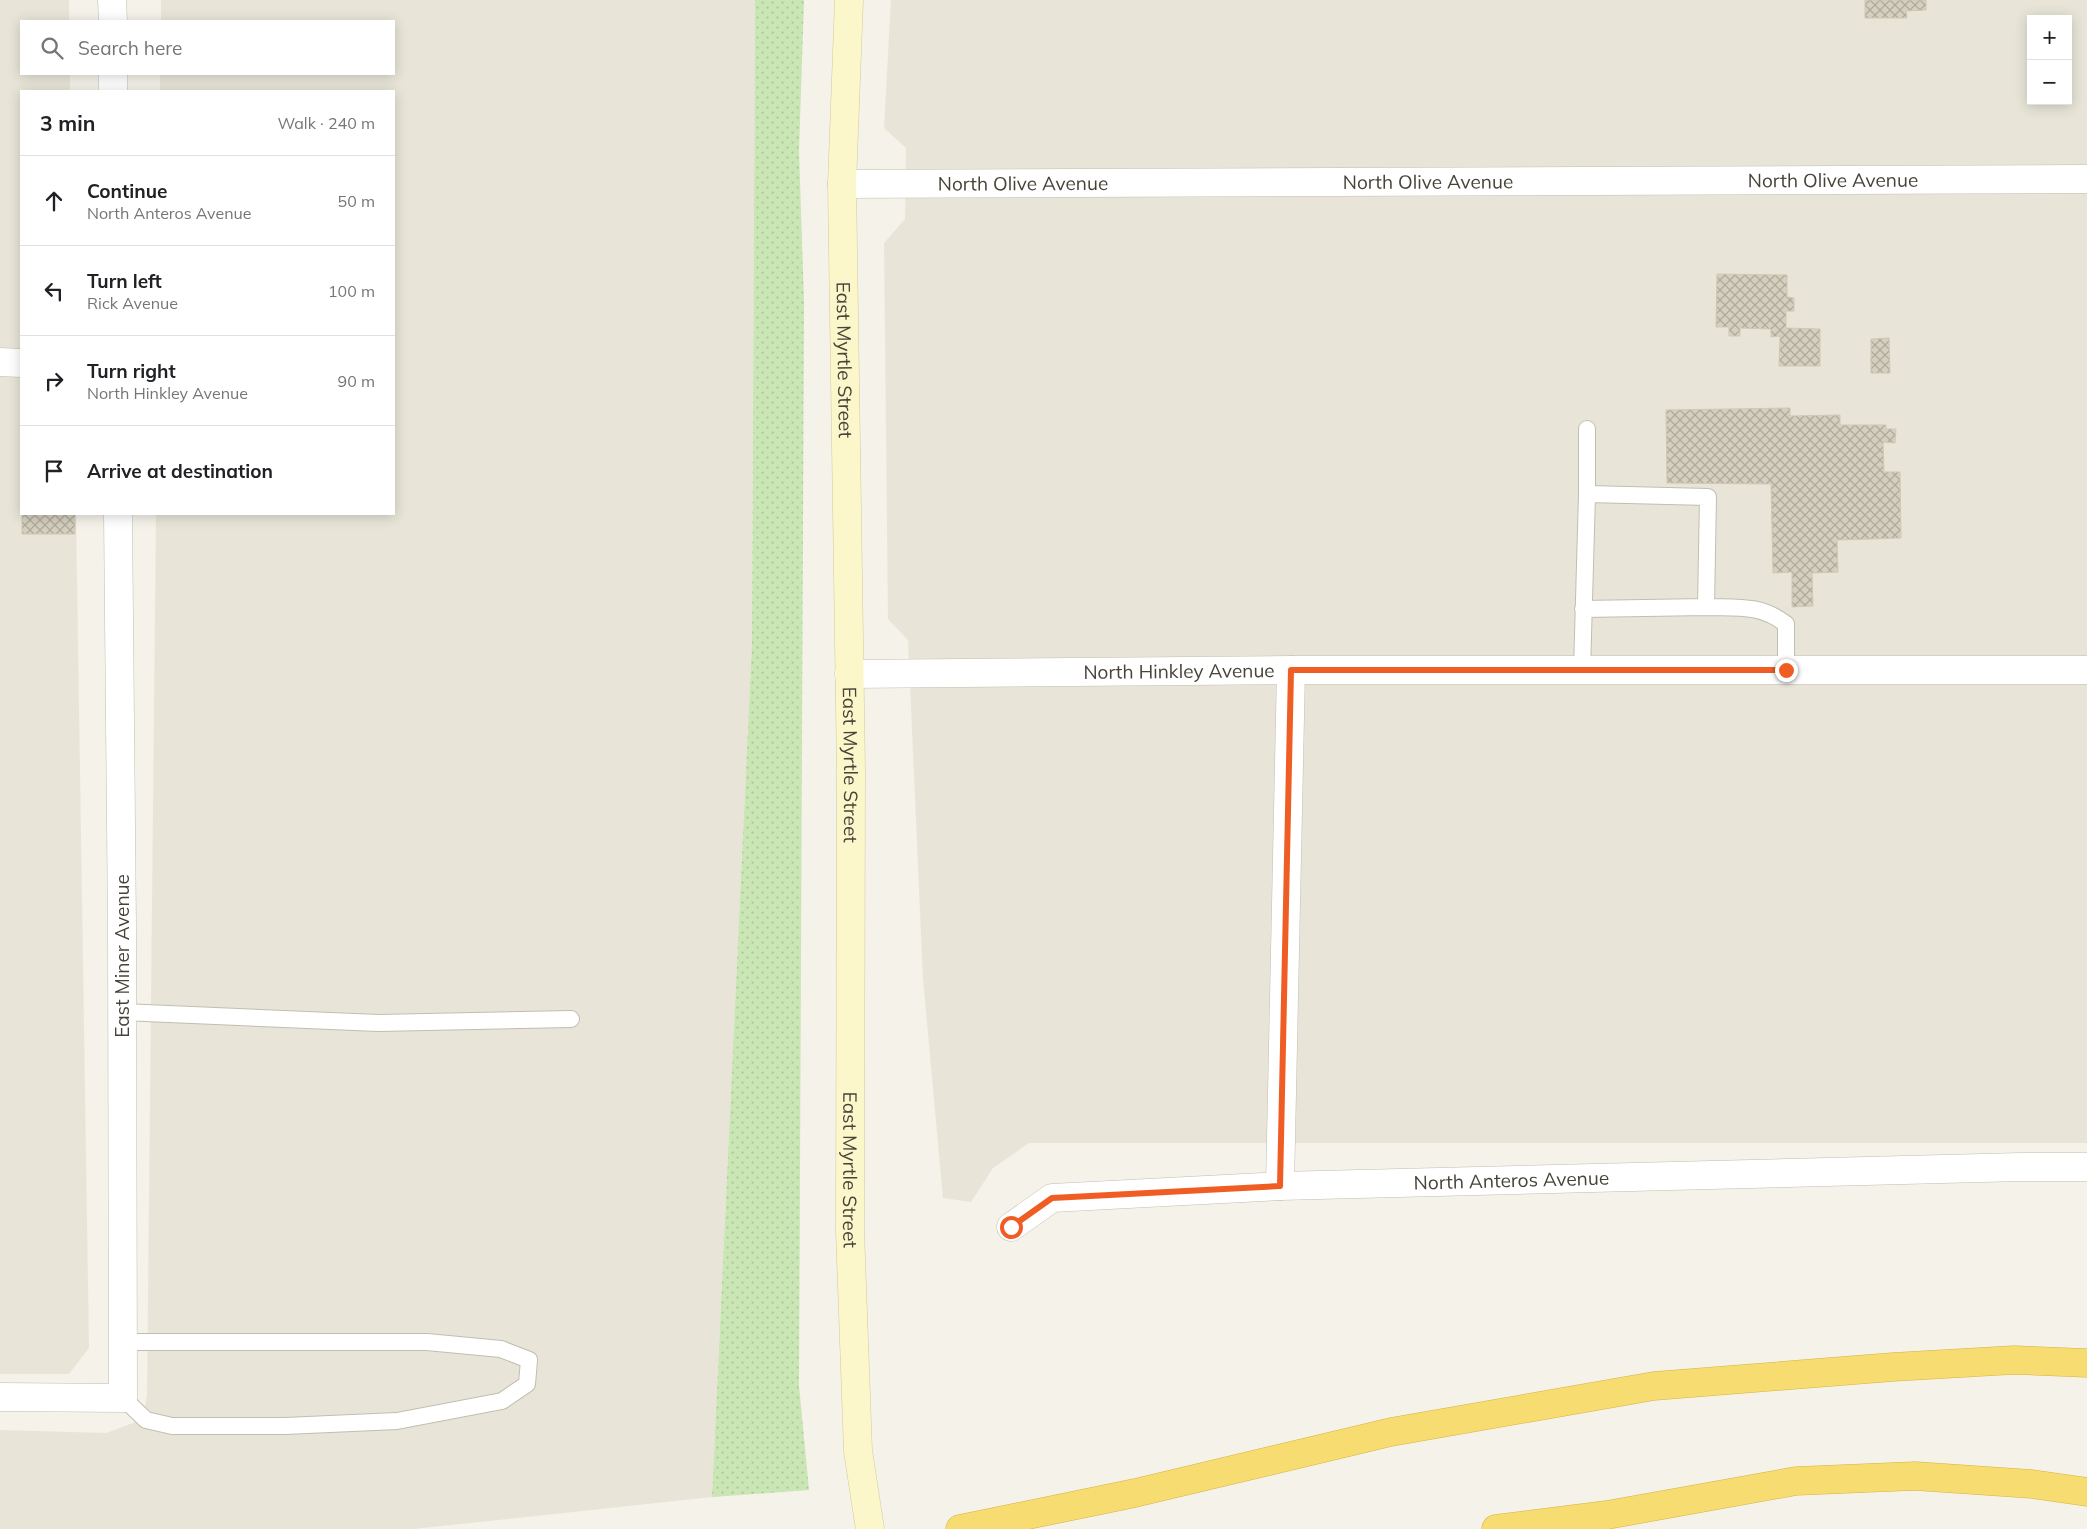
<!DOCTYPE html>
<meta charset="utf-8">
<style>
body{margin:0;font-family:Mulish,sans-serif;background:#f2f2f2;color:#202124}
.controls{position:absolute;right:15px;top:15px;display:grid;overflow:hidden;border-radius:0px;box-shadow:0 2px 12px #0003}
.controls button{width:45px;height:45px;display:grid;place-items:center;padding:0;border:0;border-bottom:1px solid #e0e0e0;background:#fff;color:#202124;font:25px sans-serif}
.stop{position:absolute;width:15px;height:15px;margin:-11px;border:4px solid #f05d24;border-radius:50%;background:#fff}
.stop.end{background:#f05d24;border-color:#fff;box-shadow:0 1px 5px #0008}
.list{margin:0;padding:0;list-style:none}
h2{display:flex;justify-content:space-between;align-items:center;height:65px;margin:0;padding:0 20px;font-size:21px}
h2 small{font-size:16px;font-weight:400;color:#757577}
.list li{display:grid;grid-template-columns:32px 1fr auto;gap:15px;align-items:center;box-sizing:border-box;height:90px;padding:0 20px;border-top:1px solid #e0e0e0}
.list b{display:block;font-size:19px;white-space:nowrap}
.list p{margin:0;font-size:16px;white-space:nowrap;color:#757577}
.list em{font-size:16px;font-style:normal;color:#757577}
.icon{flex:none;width:28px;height:28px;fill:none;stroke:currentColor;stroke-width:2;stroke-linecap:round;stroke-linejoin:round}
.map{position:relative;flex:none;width:2087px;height:1529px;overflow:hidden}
.search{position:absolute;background:#fff;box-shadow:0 2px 12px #0003;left:20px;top:20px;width:375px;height:55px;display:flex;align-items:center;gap:12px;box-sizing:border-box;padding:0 18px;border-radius:0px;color:#757577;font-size:19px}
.panel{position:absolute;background:#fff;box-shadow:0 2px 12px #0003;left:20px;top:90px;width:375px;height:425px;border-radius:0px}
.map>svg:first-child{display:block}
</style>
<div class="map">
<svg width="2087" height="1529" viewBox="0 0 2087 1529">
<defs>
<pattern id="grass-dots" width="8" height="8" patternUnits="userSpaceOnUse" patternTransform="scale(1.25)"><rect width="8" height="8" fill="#c9e6b4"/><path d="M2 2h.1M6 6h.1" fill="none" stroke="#aec69c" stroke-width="1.8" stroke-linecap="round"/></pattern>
<pattern id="building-cross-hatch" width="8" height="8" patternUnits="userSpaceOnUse" patternTransform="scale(1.25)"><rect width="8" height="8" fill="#d5cfbf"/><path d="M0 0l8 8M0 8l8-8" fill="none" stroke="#afaa9c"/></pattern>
</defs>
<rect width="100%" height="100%" fill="#f4f2e9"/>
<path fill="#e8e5d8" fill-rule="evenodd" d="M 0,0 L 69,0 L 69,21 L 21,21 L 21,74 L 70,74 L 70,91 L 21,91 L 21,514 L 76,514 L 89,1348 L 69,1374 L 0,1374 Z
M 161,0 L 755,0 L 752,642 L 712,1497 L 414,1529 L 0,1529 L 0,1430 L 106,1433 L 133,1423 L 145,1407 L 147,1395 L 156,514 L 394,514 L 394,91 L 160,91 L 160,74 L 394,74 L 394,21 L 161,21 Z
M 891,0 L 2087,0 L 2087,1143 L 1029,1143 L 993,1168 L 971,1202 L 943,1198 L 923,979 L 908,640 L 888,619 L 884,243 L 905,219 L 906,148 L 884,128 ZM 2031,19 L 2068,19 L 2068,101 L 2031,101 Z"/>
<path fill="url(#grass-dots)" d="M 755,0 L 804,0 L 799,151 L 804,303 L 799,1386 L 809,1490 L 712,1497 L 752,642 Z"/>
<path fill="url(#building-cross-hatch)" stroke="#d0c8b3" d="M 1865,0 L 1926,0 L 1926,10 L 1906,11 L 1907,18 L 1865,18 Z
M 1717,274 L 1787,275 L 1787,297 L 1794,298 L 1794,311 L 1786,311 L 1786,328 L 1820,329 L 1820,366 L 1779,366 L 1780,336 L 1771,337 L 1771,329 L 1740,328 L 1740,336 L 1729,336 L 1729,327 L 1716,327 Z
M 1889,338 L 1890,373 L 1871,373 L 1871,339 Z
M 1790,408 L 1790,416 L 1840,415 L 1840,425 L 1886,425 L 1886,429 L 1896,429 L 1895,443 L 1883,442 L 1884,472 L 1900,472 L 1901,538 L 1837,540 L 1838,572 L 1812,573 L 1813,606 L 1792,607 L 1792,572 L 1773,573 L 1771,484 L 1667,483 L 1666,410 Z
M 22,514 L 75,514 L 75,534 L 22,534 Z"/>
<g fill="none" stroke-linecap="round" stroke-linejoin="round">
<g stroke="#c2beaf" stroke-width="18">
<path id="lane" d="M 1587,494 L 1708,497 L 1706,607 C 1737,608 1760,604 1786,624 L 1786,670
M 1583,609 L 1706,607
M 1582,671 L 1587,494 L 1587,429
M 122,1012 L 378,1023 L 571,1019
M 123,1342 L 427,1342 L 501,1349 L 529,1360 L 527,1384 L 502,1401 L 397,1421 L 285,1426 L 172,1426 L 146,1420 L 123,1398"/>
</g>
<g stroke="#c2beaf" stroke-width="29">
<g id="street">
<path d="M 112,0 L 113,21"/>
<path d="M 113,74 L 113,91"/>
<path id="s1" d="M 842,184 L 2087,179"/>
<path d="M 0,362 L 21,363"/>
<path id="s2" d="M 849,674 L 1291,670 L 2087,670"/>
<path d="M 1280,1186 L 1291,670"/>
<path id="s3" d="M 1011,1227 L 1052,1198 L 1280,1186 L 2021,1167 L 2087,1167"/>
<path d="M 0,1397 L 123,1398 L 122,927 L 118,514"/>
</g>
</g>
<g stroke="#d2ca9b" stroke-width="29">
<g id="secondary">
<path id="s4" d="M 849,0 L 842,184 L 851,770 L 850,1231 L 858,1451 L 870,1529"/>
</g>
</g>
<g stroke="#d7b341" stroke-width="29">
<path id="highway" d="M 960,1529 L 1135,1493 L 1391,1432 L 1654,1386 L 1893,1367 L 2014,1360 L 2087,1363
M 1496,1529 L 1607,1515 L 1796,1481 L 1915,1476 L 2032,1484 L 2087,1492"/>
</g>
<use href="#lane" stroke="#fff" stroke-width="16"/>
<use href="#street" stroke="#fff" stroke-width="28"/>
<use href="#secondary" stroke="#fcf7cb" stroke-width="28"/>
<use href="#highway" stroke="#f7dc71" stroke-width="28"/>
</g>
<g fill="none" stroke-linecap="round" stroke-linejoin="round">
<path stroke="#f05d24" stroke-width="6" d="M 1011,1227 L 1052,1198 L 1280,1186 L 1291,670 L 1786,670"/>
</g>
<g text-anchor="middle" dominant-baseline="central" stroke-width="4" stroke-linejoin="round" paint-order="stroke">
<g font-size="19" fill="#474338" stroke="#fff">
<text stroke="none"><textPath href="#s1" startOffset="991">North Olive Avenue</textPath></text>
<text stroke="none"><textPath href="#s1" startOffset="586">North Olive Avenue</textPath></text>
<text stroke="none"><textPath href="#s1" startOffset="181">North Olive Avenue</textPath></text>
<text stroke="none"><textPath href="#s4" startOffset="360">East Myrtle Street</textPath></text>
<text stroke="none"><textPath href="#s2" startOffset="330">North Hinkley Avenue</textPath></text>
<text stroke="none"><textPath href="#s4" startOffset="765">East Myrtle Street</textPath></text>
<text transform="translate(122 956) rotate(-90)">East Miner Avenue</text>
<text stroke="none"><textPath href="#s4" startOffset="1170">East Myrtle Street</textPath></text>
<text stroke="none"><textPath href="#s3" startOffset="510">North Anteros Avenue</textPath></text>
</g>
</g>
</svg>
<div class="controls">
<button>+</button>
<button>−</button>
</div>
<div class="stop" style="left:1011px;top:1227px"></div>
<div class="stop end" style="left:1786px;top:670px"></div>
<div class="search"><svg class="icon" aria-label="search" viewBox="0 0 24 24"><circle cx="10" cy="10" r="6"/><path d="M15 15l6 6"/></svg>Search here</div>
<section class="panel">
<h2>3 min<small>Walk · 240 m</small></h2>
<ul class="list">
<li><svg class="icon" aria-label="ahead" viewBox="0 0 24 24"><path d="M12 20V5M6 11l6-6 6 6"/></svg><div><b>Continue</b><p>North Anteros Avenue</p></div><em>50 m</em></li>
<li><svg class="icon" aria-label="left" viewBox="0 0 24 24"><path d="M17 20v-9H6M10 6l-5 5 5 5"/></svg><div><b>Turn left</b><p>Rick Avenue</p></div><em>100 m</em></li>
<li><svg class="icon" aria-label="right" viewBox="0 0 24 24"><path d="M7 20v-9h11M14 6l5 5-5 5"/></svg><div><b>Turn right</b><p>North Hinkley Avenue</p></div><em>90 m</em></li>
<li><svg class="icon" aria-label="arrive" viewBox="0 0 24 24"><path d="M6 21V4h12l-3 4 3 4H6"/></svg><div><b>Arrive at destination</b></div></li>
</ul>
</section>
</div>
